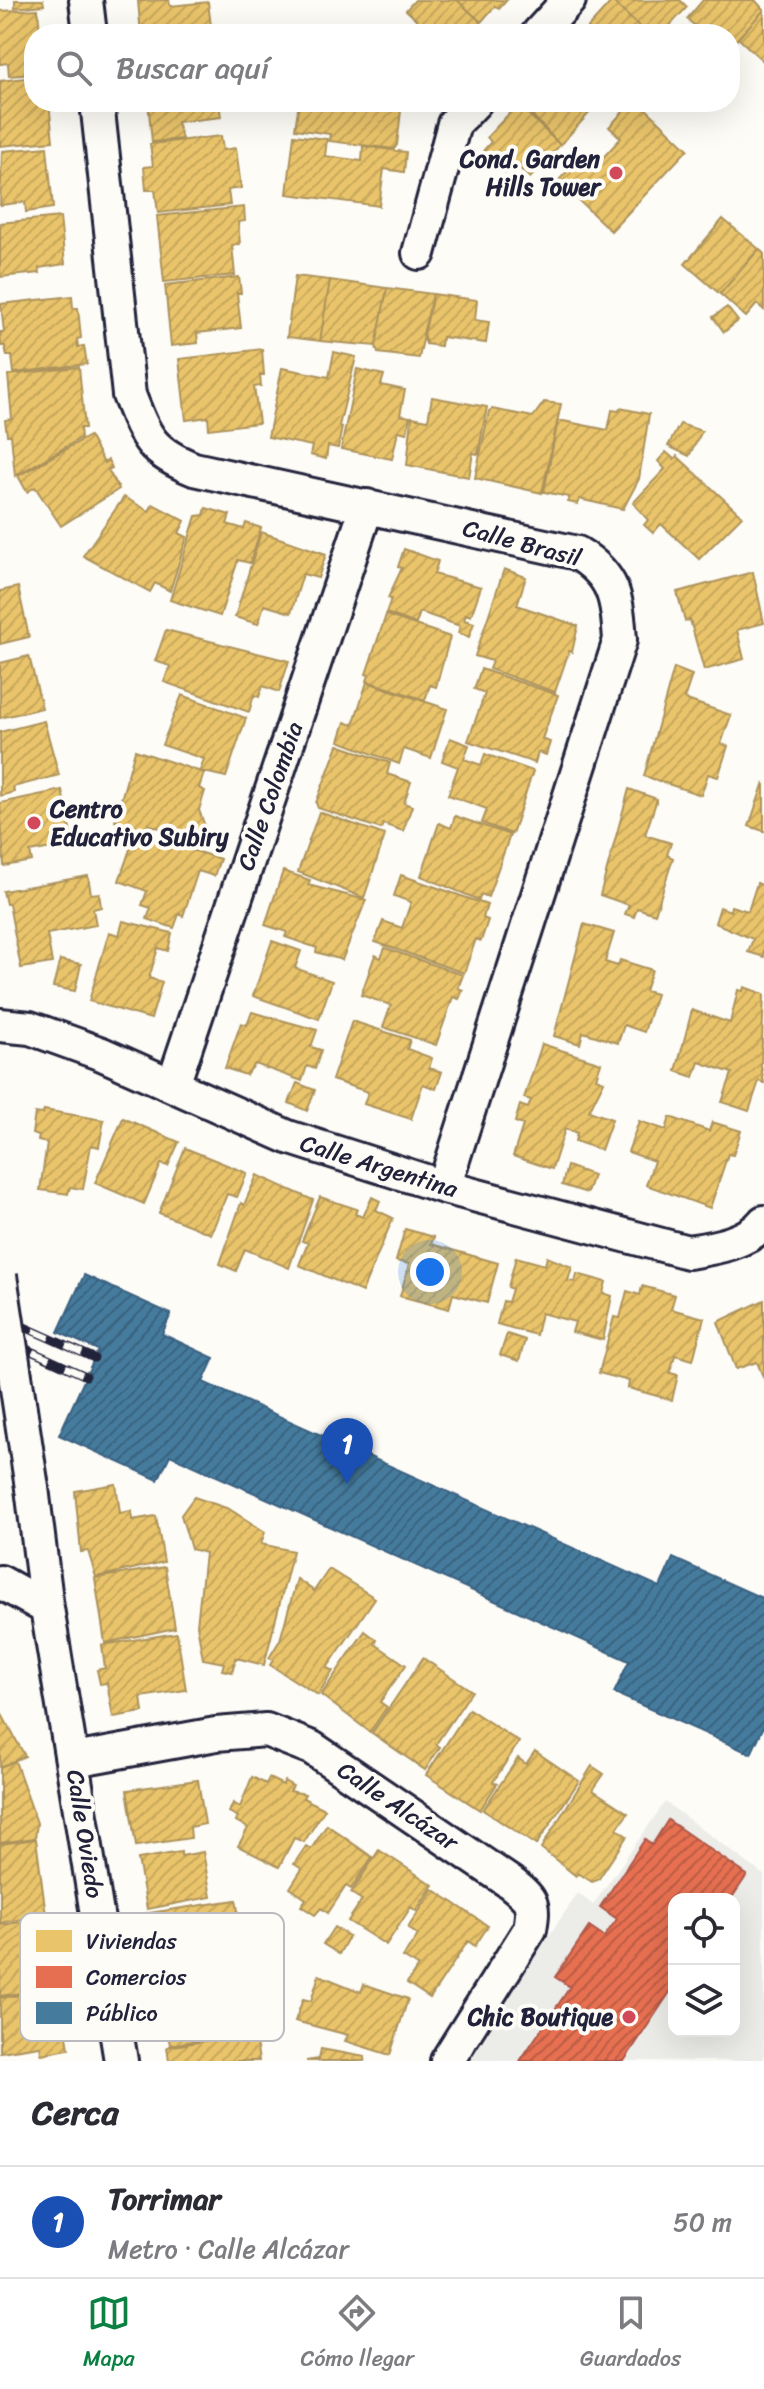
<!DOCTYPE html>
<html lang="es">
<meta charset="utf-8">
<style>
body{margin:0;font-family:Sriracha,sans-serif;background:#f7f7f7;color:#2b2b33}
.controls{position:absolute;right:24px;bottom:24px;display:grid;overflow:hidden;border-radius:16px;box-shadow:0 8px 32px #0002}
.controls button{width:72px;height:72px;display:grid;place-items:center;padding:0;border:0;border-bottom:2px solid #e1e1e2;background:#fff;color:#2b2b33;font:40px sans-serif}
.you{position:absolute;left:430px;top:1272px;width:28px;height:28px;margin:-20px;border:6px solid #fff;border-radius:50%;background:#1a73e8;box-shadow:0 0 0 12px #1a73e833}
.badge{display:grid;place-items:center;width:52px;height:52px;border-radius:50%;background:#0b8043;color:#fff;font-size:26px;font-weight:700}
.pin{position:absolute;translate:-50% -66px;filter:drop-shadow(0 2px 4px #0008)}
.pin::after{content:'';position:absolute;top:42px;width:28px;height:24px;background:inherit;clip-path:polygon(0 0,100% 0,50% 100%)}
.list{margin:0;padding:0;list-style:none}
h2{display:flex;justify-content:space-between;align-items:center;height:104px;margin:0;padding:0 32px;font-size:34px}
h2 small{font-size:26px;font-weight:400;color:#7c7c81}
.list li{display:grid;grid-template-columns:52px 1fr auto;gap:24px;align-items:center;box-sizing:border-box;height:112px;padding:0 32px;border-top:2px solid #e1e1e2}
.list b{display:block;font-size:30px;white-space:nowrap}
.list p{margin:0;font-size:26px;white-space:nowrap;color:#7c7c81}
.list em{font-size:26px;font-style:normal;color:#7c7c81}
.icon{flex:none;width:44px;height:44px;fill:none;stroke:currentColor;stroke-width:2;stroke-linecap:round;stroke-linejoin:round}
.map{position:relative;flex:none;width:764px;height:2061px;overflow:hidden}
.search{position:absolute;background:#fff;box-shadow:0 8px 32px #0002;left:24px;right:24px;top:24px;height:88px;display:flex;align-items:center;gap:20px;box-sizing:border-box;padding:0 28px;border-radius:32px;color:#7c7c81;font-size:30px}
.sheet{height:216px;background:#fff}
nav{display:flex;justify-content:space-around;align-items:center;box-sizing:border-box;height:112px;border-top:2px solid #e1e1e2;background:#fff;font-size:22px;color:#7c7c81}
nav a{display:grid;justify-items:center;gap:4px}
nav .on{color:#0b8043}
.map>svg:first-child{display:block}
</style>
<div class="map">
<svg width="764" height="2061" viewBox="0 0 764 2061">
<defs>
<pattern id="homes-hatch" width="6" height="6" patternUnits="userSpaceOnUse" patternTransform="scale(2)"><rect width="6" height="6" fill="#e9c46a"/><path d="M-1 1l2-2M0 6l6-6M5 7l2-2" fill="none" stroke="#c8a85d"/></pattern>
<pattern id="shops-hatch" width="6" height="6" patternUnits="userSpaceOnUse" patternTransform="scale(2)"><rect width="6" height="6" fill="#e76f51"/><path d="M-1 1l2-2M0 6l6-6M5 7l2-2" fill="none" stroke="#bb5b44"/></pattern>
<pattern id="public-hatch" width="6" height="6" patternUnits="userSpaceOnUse" patternTransform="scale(2)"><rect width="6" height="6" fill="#457b9d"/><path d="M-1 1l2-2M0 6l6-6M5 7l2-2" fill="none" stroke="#396481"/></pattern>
</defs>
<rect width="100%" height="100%" fill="#fdfcf7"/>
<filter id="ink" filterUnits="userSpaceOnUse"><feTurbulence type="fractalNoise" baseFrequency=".0125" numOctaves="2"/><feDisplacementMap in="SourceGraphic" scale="16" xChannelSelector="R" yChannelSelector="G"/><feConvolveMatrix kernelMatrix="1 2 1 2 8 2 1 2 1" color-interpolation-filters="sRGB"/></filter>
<g filter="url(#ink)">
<path fill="#ecece9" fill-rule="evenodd" d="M 665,1802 L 764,1875 L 764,2061 L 470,2061 L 501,2006 L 578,1893 L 593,1905 ZM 674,1899 L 734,1899 L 734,2031 L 674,2031 Z"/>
<path fill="url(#homes-hatch)" stroke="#ad935c" stroke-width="2" d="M 15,0 L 43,0 L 44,5 L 15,8 Z
M 169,0 L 170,6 L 208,2 L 212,34 L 141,34 L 138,1 Z
M 415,0 L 457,0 L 481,22 L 469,34 L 432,34 L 406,10 Z
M 457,0 L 507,0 L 499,9 L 495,6 L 481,22 Z
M 680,0 L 687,7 L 662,34 L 647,34 L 612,1 Z
M 703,0 L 755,0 L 764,10 L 730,47 L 730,34 L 704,34 L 687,19 Z
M 612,1 L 647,34 L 582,34 Z
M 38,9 L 40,34 L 34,34 L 34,74 L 9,76 L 8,63 L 0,64 L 0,11 Z
M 764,10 L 764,62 L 738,38 Z
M 34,77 L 34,102 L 49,102 L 53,141 L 0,146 L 0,81 Z
M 148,102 L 219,102 L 221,117 L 177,122 L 182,139 L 152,142 Z
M 299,102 L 402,102 L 397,145 L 394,149 L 329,141 L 330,134 L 295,129 Z
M 520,102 L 584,102 L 592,110 L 560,145 Z
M 632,102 L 639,102 L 688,149 L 611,231 L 558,181 L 585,153 L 597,164 L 621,138 L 609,127 Z
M 518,104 L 560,145 L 530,178 L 514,163 L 506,173 L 483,151 L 491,142 L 487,137 Z
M 294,135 L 327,139 L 325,156 L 362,161 L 363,146 L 406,152 L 404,172 L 384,169 L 379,206 L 287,194 Z
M 221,136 L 223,150 L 236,148 L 241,188 L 228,190 L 230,205 L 158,213 L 155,190 L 146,190 L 144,167 L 153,166 L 150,144 Z
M 47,147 L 53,208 L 26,212 L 25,202 L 0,205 L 2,151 Z
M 244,207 L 245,221 L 238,222 L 240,244 L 232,245 L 235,275 L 164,282 L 157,216 Z
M 60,217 L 65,264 L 39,268 L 40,273 L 0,277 L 0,223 Z
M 723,219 L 759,249 L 720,294 L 685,264 Z
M 759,249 L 764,254 L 764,310 L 757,304 L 746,317 L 720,294 Z
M 295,276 L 330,280 L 320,341 L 287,337 Z
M 239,277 L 241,293 L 237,293 L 241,328 L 197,333 L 198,343 L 171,346 L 165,285 Z
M 330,280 L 387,288 L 376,346 L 320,341 Z
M 387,288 L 433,294 L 419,358 L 378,353 L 376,346 Z
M 433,294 L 477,300 L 475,320 L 489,322 L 486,343 L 442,337 L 441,346 L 426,344 L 423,334 Z
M 72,296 L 73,308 L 78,308 L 81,338 L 77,339 L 78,347 L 84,346 L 87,364 L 14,373 L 12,356 L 7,356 L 5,346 L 1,346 L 0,332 L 4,332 L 1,304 Z
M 727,307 L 738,321 L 724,332 L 713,317 Z
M 262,349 L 264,375 L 260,375 L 261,386 L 254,387 L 259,423 L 209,429 L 208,417 L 186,420 L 179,359 Z
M 334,352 L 356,357 L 339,426 L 342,427 L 338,448 L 328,446 L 326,459 L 310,455 L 312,446 L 268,437 L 282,368 L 329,377 Z
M 79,367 L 85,428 L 80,428 L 81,438 L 15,476 L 11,435 L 7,435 L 5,420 L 12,419 L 8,375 Z
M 357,369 L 384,375 L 381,385 L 405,390 L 400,415 L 410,417 L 407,433 L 398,431 L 392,459 L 341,449 Z
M 432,397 L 487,407 L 478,454 L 473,453 L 469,477 L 407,465 L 412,417 L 428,420 Z
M 544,402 L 561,404 L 542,493 L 475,478 L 489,411 L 492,409 L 533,417 Z
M 620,408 L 649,414 L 639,479 L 623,509 L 579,499 L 578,504 L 568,502 L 569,497 L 544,492 L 558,420 L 608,430 L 612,410 L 619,411 Z
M 680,424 L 702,431 L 689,456 L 668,446 Z
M 89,436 L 104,463 L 108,460 L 112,468 L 108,470 L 119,489 L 61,526 L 35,487 L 27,492 L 18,476 Z
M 666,452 L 674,459 L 677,456 L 742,516 L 699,559 L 661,524 L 653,533 L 644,525 L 648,520 L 633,503 L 665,469 L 658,461 Z
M 124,497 L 149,511 L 153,504 L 185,521 L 179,533 L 187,537 L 170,591 L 155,583 L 150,592 L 83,556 Z
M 206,508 L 230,515 L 227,524 L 244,529 L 246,523 L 261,528 L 250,563 L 238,560 L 220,616 L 170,600 L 196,516 L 204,515 Z
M 261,532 L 326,554 L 318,578 L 303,574 L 291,613 L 264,605 L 258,624 L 235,617 Z
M 404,549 L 438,561 L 434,574 L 481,587 L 471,616 L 466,614 L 464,620 L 474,623 L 469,637 L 458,633 L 460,626 L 420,612 L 416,624 L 386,613 L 391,599 L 388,598 L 402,568 L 398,567 Z
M 504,569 L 526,577 L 517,605 L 578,626 L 572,652 L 569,651 L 555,692 L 489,669 L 492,661 L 475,656 Z
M 753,572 L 764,623 L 737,630 L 744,659 L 704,670 L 690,620 L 685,621 L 677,592 Z
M 18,587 L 29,637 L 0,644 L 0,591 Z
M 386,615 L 450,637 L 436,687 L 430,685 L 425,700 L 367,681 L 369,675 L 366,674 Z
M 166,630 L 289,661 L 279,692 L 263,686 L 259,697 L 254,695 L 249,712 L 164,682 L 170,666 L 155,661 Z
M 29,656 L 42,708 L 0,718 L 0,663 Z
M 674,668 L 692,675 L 684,699 L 731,715 L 721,744 L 728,746 L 718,777 L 708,774 L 701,795 L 644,776 Z
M 481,669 L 558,695 L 542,739 L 550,742 L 546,755 L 538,752 L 535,763 L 468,741 L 485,693 L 474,689 Z
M 367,682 L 447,709 L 431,758 L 404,749 L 399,764 L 339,741 L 345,722 L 353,725 Z
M 182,695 L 246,718 L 226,777 L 200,771 L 204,759 L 162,745 Z
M 44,721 L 59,775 L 13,787 L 14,792 L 0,796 L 0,732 Z
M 450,738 L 469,745 L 464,759 L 481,765 L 485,754 L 533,771 L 512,834 L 482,823 L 487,809 L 448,795 L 458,767 L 442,761 Z
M 338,745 L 390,763 L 387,774 L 411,782 L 404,803 L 412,806 L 403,831 L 383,824 L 381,829 L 318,808 L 316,803 Z
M 135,750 L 204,773 L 199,788 L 205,791 L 199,810 L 206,829 L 201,838 L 191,839 L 148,824 L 146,832 L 115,821 Z
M 764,782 L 764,831 L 749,826 Z
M 629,789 L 657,799 L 645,835 L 671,843 L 667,855 L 673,858 L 655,914 L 637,908 L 634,917 L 625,914 L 629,905 L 600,895 Z
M 62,790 L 73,844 L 30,852 L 32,861 L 4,866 L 0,803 Z
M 319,812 L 385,835 L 364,898 L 298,872 Z
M 455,816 L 510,835 L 488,897 L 481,894 L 479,900 L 421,876 L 439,823 L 451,828 Z
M 136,832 L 220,859 L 214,876 L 198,871 L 183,916 L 179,914 L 174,928 L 147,919 L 151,908 L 142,905 L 147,891 L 119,881 Z
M 283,871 L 310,880 L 308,885 L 366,900 L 342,960 L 316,952 L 317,948 L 285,937 L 287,932 L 265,925 Z
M 401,875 L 487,905 L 483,918 L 488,920 L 481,941 L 476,939 L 464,973 L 375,942 L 383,921 L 402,928 L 411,902 L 394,896 Z
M 88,876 L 91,894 L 99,893 L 101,907 L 93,909 L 96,925 L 47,934 L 52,963 L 21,968 L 9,904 L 6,904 L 3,891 Z
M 757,883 L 764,886 L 764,957 L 748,952 L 753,939 L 715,923 L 720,907 L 730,911 L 731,906 L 748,911 Z
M 123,921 L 172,933 L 168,951 L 158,948 L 149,978 L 162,982 L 151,1019 L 89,1001 L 109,932 L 119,935 Z
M 584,924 L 614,933 L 605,962 L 618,966 L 620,960 L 652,970 L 645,991 L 656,994 L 644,1032 L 624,1025 L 618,1043 L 583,1032 L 580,1044 L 554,1036 Z
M 272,941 L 301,951 L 295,968 L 332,981 L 319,1019 L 253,996 Z
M 385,948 L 463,975 L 458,988 L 463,990 L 459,999 L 453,997 L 436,1045 L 383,1027 L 391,1005 L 361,995 L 375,955 L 381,958 Z
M 60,960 L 81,964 L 75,991 L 53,987 Z
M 744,987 L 764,994 L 761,1066 L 764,1083 L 759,1081 L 749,1111 L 722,1102 L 732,1073 L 699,1062 L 694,1077 L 676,1071 L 692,1010 L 730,1023 L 738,990 L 743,991 Z
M 252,1012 L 317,1030 L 311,1047 L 321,1050 L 315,1069 L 307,1066 L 302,1081 L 255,1064 L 246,1075 L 225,1068 L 241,1023 L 247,1025 Z
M 352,1021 L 410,1040 L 407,1049 L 432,1058 L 429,1068 L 442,1072 L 436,1089 L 423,1084 L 411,1119 L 364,1104 L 368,1092 L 332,1080 Z
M 542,1044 L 601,1063 L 596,1078 L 604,1081 L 589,1111 L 612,1119 L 601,1150 L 575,1141 L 577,1133 L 565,1129 L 552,1169 L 513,1156 L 523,1125 L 515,1122 L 520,1105 L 528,1108 L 531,1100 L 524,1098 Z
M 297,1083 L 315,1090 L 307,1111 L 289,1103 Z
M 44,1110 L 104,1120 L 99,1147 L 91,1145 L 83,1189 L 70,1187 L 68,1194 L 40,1190 L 47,1143 L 38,1141 L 39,1136 L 32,1134 L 35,1113 L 43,1114 Z
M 670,1117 L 709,1131 L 712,1122 L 741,1131 L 733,1155 L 728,1154 L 710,1208 L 646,1185 L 654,1161 L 628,1152 L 639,1121 L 666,1130 Z
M 123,1118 L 179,1142 L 168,1166 L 161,1164 L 144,1204 L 95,1183 Z
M 185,1148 L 247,1173 L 237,1197 L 227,1194 L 211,1234 L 159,1213 Z
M 567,1166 L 593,1175 L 587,1193 L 562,1185 Z
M 257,1175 L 313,1200 L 289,1268 L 245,1249 L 236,1271 L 220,1264 L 241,1203 L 244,1205 Z
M 320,1197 L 357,1209 L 355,1214 L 363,1217 L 372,1197 L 380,1201 L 376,1210 L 393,1218 L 362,1292 L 299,1265 L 308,1243 L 302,1241 Z
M 405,1229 L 434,1237 L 431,1244 L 498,1263 L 487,1303 L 453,1294 L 449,1309 L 400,1296 L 409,1264 L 396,1261 Z
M 516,1257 L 545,1265 L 547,1257 L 572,1267 L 568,1281 L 575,1282 L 577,1274 L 606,1282 L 603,1293 L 612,1296 L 603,1340 L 572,1332 L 575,1322 L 541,1313 L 536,1335 L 497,1324 L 503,1301 L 508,1302 L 512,1289 L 508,1287 Z
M 642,1286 L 675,1295 L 671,1309 L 704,1318 L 693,1360 L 675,1355 L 670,1373 L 678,1375 L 672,1400 L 628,1388 L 629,1381 L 599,1373 L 614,1317 L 620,1318 L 627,1291 L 640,1295 Z
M 764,1300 L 764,1379 L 757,1362 L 736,1369 L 718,1322 Z
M 507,1334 L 525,1340 L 519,1361 L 500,1355 Z
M 116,1484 L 120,1513 L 131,1511 L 132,1520 L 156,1516 L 164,1562 L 96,1577 L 88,1551 L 81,1552 L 75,1491 Z
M 194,1497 L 229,1509 L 265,1532 L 261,1544 L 293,1551 L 264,1665 L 236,1658 L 232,1672 L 222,1670 L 224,1663 L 203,1659 L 197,1625 L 205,1553 L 191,1549 L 181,1515 Z
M 165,1567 L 175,1628 L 105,1643 L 95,1578 Z
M 329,1569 L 375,1598 L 327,1668 L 333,1671 L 318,1695 L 270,1665 L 273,1660 L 269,1658 L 280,1640 L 297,1579 L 314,1591 Z
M 365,1631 L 377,1640 L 375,1644 L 406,1665 L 380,1702 L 387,1707 L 370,1732 L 321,1695 Z
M 177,1633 L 186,1690 L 141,1697 L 143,1712 L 113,1717 L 107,1683 L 100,1684 L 97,1670 L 105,1668 L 102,1645 Z
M 423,1658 L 472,1691 L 436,1744 L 440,1747 L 425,1770 L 372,1733 Z
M 469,1709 L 519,1742 L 493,1782 L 497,1784 L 480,1810 L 426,1775 Z
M 0,1711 L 25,1756 L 0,1767 Z
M 535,1751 L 579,1781 L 536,1845 L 483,1810 L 518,1758 L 526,1764 Z
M 15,1761 L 37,1823 L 35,1838 L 0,1843 L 0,1767 Z
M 592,1766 L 604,1774 L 593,1790 L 628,1813 L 617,1829 L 627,1836 L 598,1880 L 592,1882 L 578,1873 L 576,1876 L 541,1848 Z
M 252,1777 L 266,1784 L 269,1778 L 283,1785 L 284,1781 L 293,1786 L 290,1791 L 305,1794 L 303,1798 L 325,1809 L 304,1842 L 294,1838 L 279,1867 L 238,1846 L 248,1828 L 236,1821 L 238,1817 L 229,1812 L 233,1803 L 240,1807 Z
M 198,1780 L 205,1824 L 190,1827 L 191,1838 L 136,1846 L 127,1790 Z
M 327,1825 L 372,1857 L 351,1889 L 346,1886 L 328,1913 L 321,1908 L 315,1915 L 301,1906 L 306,1899 L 290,1888 L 302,1869 L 294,1864 L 306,1846 L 311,1849 Z
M 36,1839 L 46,1915 L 0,1923 L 0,1844 Z
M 379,1850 L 433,1885 L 416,1911 L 411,1907 L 386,1945 L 348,1921 L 362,1900 L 351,1893 Z
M 181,1852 L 181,1856 L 203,1852 L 211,1897 L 147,1909 L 138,1859 Z
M 433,1889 L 488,1926 L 475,1946 L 468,1941 L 430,1998 L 407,1983 L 418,1966 L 403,1957 L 418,1935 L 408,1928 Z
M 236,1900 L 239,1916 L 222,1919 L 228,1958 L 195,1963 L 197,1974 L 158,1980 L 154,1952 L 148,1953 L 142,1914 Z
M 47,1918 L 51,1941 L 62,1939 L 66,1977 L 54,1979 L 55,1988 L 0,1996 L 0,1925 Z
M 334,1927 L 349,1936 L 339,1954 L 323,1944 Z
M 319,1975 L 361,1992 L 364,1984 L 408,1999 L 390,2055 L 345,2041 L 348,2035 L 295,2021 L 303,1999 L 311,2001 Z
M 207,1978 L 208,1982 L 233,1978 L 240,2008 L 237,2008 L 239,2024 L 217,2027 L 218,2037 L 170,2045 L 159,1986 Z
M 60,1989 L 69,2049 L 41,2054 L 40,2046 L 0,2052 L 0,1998 Z
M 243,2035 L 244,2044 L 256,2042 L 259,2061 L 169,2061 L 167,2047 Z
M 321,2049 L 365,2057 L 364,2061 L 306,2061 L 319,2059 Z"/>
<path fill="url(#shops-hatch)" stroke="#ac584a" stroke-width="2" d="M 668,1820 L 747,1875 L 731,1899 L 674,1899 L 674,1986 L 624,2061 L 520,2061 L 570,1987 L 555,1977 L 589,1927 L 604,1937 L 617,1919 L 600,1907 L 645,1839 L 652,1845 Z"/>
<path fill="url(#public-hatch)" stroke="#3a6080" stroke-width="2" d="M 84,1275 L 171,1314 L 162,1334 L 214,1358 L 203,1382 L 660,1587 L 673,1558 L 764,1599 L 764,1726 L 751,1754 L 614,1693 L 629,1661 L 170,1455 L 158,1480 L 59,1435 L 98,1350 L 58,1332 Z"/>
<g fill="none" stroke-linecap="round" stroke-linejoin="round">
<g stroke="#22223b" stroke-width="38">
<path id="minor" d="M 86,0 L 90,34
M 538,34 L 569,0
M 97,102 L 129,395 C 146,438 150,451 194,469 L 577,553 C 615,576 617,598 620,640 L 444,1187
M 419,253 L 454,124 L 475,102
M 0,1025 L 30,1028 L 102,1054 L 288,1137 L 444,1187 L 688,1252 C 713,1248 748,1243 764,1222
M 173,1085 L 367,506
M 32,1488 L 47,1608 L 121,2061
M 0,1582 L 47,1608
M 74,1760 L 216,1734 L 266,1730 L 312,1748 L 511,1883 C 531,1899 535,1902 530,1929 L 447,2061"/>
</g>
<use href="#minor" stroke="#fdfcf7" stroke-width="32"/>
<g stroke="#22223b" stroke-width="9">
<path id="rail" d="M 0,1316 L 94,1358
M 0,1337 L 86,1376"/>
</g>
<use href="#rail" stroke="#fdfcf7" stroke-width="6" stroke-dasharray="18" stroke-linecap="butt"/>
<g stroke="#22223b" stroke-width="38" stroke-linecap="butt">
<path id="minor-bridge" d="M 0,1276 L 32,1488"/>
</g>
<use href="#minor-bridge" stroke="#fdfcf7" stroke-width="32"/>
</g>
</g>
<g fill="#d1495b" stroke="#fdfcf7" stroke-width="3">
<circle cx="616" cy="173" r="8"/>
<circle cx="34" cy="823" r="8"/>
<circle cx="629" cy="2017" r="8"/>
</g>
<g text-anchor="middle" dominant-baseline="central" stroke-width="8" stroke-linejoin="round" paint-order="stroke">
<g font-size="24" font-weight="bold" fill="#22223b" stroke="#fdfcf7" text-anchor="end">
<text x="600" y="159">Cond. Garden<tspan x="600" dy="28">Hills Tower</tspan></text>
<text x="50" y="809" text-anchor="start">Centro<tspan x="50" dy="28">Educativo Subiry</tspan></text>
<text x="613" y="2017">Chic Boutique</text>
</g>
<g font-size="24" fill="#22223b" stroke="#fdfcf7">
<text transform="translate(522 543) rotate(15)">Calle Brasil</text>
<text transform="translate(270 796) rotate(-71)">Calle Colombia</text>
<text transform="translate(379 1166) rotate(17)">Calle Argentina</text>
<text transform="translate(398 1806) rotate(34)">Calle Alcázar</text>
<text transform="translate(85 1834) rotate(81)">Calle Oviedo</text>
</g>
</g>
<rect x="20" y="1913" width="264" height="128" rx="12" fill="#fdfcf7" stroke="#bbbbbf" stroke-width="2"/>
<rect x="36" y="1930" width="36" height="22" fill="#e9c46a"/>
<rect x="36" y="1966" width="36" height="22" fill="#e76f51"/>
<rect x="36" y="2002" width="36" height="22" fill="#457b9d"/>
<g font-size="22" fill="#22223b">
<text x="86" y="1949">Viviendas</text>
<text x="86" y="1985">Comercios</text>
<text x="86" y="2021">Público</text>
</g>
</svg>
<div class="controls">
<button><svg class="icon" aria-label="locate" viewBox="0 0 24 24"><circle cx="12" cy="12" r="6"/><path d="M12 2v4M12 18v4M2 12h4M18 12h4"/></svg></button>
<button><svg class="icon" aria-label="layers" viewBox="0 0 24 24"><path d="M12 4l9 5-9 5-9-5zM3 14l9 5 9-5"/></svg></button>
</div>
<div class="you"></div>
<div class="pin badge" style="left:347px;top:1484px;background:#1a4fb4">1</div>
<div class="search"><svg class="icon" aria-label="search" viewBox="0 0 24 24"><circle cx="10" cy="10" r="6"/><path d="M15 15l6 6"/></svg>Buscar aquí</div>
</div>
<section class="sheet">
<h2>Cerca<small></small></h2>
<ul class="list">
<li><span class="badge" style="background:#1a4fb4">1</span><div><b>Torrimar</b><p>Metro · Calle Alcázar</p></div><em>50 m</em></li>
</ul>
</section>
<nav>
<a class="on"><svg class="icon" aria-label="map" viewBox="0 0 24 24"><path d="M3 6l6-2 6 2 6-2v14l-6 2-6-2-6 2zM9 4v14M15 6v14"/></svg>Mapa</a>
<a><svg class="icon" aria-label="directions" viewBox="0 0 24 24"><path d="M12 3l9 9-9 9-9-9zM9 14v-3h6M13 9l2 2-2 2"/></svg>Cómo llegar</a>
<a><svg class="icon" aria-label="saved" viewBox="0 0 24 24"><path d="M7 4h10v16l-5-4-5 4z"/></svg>Guardados</a>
</nav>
